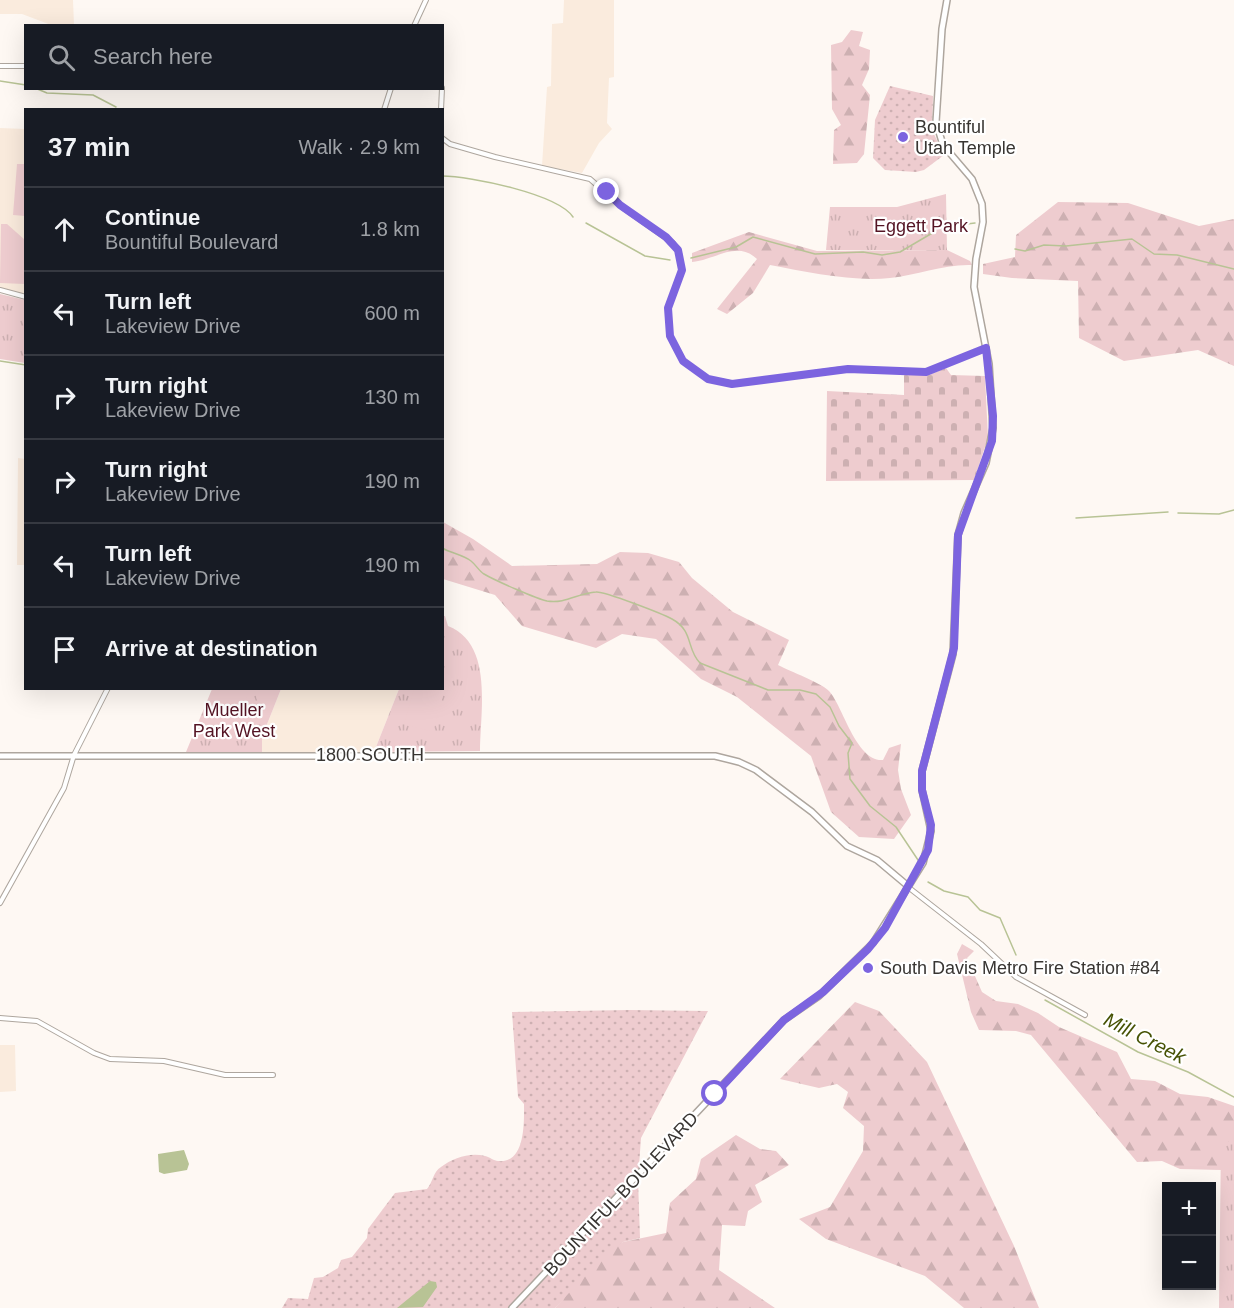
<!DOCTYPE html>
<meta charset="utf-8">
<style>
body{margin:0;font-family:Helvetica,sans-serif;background:#242831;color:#f1f3f6}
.controls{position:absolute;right:18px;bottom:18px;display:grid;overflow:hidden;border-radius:0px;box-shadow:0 6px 24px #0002}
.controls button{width:54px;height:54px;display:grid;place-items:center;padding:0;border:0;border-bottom:2px solid #363941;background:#171b24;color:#f1f3f6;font:30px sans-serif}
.stop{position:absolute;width:18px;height:18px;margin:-14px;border:4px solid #7c64df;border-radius:50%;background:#fff}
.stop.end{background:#7c64df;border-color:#fff;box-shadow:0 2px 6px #0008}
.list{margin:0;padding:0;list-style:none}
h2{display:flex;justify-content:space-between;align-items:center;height:78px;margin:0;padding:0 24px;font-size:26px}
h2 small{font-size:20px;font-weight:400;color:#9ea1a6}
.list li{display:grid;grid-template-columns:39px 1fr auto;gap:18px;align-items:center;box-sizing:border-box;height:84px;padding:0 24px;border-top:2px solid #363941}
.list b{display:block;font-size:22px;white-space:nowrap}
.list p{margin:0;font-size:20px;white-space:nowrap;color:#9ea1a6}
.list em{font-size:20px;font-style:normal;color:#9ea1a6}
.icon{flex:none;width:33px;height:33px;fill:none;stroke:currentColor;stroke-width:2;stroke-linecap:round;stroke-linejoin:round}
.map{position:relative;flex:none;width:1234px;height:1308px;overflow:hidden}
.search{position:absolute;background:#171b24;box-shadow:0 6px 24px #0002;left:24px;top:24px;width:420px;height:66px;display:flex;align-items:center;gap:15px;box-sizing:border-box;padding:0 21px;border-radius:0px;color:#9ea1a6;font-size:22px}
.panel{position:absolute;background:#171b24;box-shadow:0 6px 24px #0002;left:24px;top:108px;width:420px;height:582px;border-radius:0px}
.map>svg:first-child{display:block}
</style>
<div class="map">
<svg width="1234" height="1308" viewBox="0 0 1234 1308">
<defs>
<pattern id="grass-dots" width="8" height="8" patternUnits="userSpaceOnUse" patternTransform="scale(1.5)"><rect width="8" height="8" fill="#eecccf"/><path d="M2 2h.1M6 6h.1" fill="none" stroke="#cdb0b2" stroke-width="1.8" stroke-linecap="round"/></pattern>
<pattern id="forest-firs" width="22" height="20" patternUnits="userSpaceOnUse" patternTransform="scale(1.5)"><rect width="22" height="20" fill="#eecccf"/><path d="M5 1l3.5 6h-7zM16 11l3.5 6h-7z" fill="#cdb0b2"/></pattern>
<pattern id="cemetery-stones" width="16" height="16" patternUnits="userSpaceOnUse" patternTransform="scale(1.5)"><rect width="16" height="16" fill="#eecccf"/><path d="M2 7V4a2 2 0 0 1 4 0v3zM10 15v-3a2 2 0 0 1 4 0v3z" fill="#cdb0b2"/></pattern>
<pattern id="park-tufts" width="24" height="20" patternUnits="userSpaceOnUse" patternTransform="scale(1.5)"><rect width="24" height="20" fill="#eecccf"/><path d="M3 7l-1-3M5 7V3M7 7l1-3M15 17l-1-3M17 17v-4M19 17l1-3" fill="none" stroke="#cdb0b2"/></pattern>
</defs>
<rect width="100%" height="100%" fill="#fef8f3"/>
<path fill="#faebdd" d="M 0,0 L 73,0 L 74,25 L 51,25 L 22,14 L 0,14 Z
M 564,0 L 614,0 L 614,77 L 609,78 L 607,123 L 612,129 L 599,143 L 582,173 L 542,166 L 547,87 L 551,86 L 552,24 L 563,23 Z
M 0,128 L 25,129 L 25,294 L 0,288 Z
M 18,458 L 25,459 L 25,565 L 17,565 Z
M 281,689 L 399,689 L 374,752 L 262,752 L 262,737 Z
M 0,1045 L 15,1045 L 16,1091 L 0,1092 Z"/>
<path fill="url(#grass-dots)" d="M 890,86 L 933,96 L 932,130 L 944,155 L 924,170 L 916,172 L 885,170 L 873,158 L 875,120 Z
M 629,1010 L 708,1011 L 641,1138 L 638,1180 L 640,1238 L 623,1242 L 555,1308 L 282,1308 L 288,1298 L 308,1299 L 314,1278 L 323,1277 L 338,1268 L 341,1260 L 352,1257 L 367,1238 L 368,1229 L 395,1193 L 427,1189 C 433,1182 433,1172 441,1167 C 453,1158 470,1152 485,1156 C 490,1157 494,1161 498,1161 C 526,1164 524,1121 524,1104 L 518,1097 L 512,1012 Z"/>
<path fill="url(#forest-firs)" d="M 851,30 L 863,32 L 859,46 L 870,50 L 869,69 L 862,85 L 870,95 L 864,154 L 857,163 L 833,164 L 834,130 L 841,125 L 832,109 L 831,45 L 842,42 Z
M 1058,202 L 1128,203 L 1199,226 L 1234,219 L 1234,366 L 1198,350 L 1124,361 L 1079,338 L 1078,281 L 1012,278 L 983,274 L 983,264 L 1015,257 L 1016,235 Z
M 749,232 L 817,251 L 947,250 L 970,261 L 972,265 C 943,264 918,275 890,278 C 853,282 807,272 770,265 L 753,293 L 727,314 L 717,309 L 757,259 C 737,240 715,260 692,262 L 692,253 Z
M 443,522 L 473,539 L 512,566 L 597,564 L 620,552 L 648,553 L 679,562 L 692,578 L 733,612 L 789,640 L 778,665 C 791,672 820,682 829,691 C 843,706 856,762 883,760 L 889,748 L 901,744 L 898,770 L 901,789 L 911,815 L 894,839 L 859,837 L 831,812 L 811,756 L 737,697 L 701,679 L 656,639 L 622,634 L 596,648 L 522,626 L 495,595 L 443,579 Z
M 962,944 L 974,951 L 967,958 L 982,992 L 996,1001 L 1018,1004 L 1038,1013 L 1059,1027 L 1117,1052 L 1131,1079 L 1155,1081 L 1180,1094 L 1208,1097 L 1234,1106 L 1234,1142 L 1221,1142 L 1221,1170 L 1180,1169 L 1162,1161 L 1137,1162 L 1031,1035 L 1016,1031 L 979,1030 L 971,1012 L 957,954 Z
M 855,1002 L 879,1011 L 927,1062 L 1014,1246 L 1039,1308 L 964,1308 L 925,1276 L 826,1239 L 799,1219 L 830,1207 L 863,1151 L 864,1126 L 843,1108 L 848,1092 L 837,1084 L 819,1088 L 780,1079 Z
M 736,1135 L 760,1149 L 776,1151 L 789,1165 L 755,1185 L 762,1202 L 748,1211 L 745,1226 L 722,1225 L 719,1270 L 775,1308 L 555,1308 L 608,1251 L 623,1242 L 666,1233 L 670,1203 L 696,1179 L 701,1159 Z"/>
<path fill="url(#cemetery-stones)" d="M 946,368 L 951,375 L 985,376 L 988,438 L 974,480 L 826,481 L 827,391 L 904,395 L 904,375 L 929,375 Z"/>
<path fill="url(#park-tufts)" d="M 946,194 L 947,250 L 826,250 L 830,207 L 897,207 Z
M 0,294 L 25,300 L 25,363 L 0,359 Z
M 442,616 L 445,616 L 448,626 C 494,644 480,712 480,751 L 374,752 L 399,689 L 442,688 Z
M 212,689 L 281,689 L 262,737 L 262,752 L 186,752 Z
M 1221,1142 L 1234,1142 L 1234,1308 L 1219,1308 Z"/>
<path fill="#eecccf" d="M 17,164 L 25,164 L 25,216 L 13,215 Z
M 1,224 L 7,224 L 25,240 L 25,284 L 0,283 Z
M 223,688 L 246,689 L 248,695 L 238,719 L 209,709 L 212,699 Z
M 254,689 L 276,690 L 270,713 L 258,704 Z
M 414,689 L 444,692 L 433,732 L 404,724 Z"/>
<path fill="#b8c395" d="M 184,1150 L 189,1164 L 187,1170 L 164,1174 L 159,1172 L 158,1154 Z
M 430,1281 L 436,1282 L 437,1287 L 423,1307 L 397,1308 Z"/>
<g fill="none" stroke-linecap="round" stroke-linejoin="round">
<path stroke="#b8c395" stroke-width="1.5" d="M 0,81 L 26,85
M 35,88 L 47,93 L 93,95 L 116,107
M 126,109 L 131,110
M 442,176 C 470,176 558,194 573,217
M 586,223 L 645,256 L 670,260
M 1015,249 L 1025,251 L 1044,245 L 1066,246 L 1132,239 L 1154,254 L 1177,255 L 1234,269
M 691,258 L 736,247 L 753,237 L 815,254 L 863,252 L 882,255 L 900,252 L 934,232 L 934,228 L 975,223
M 0,361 L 26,365
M 1178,513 L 1219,514 L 1234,510
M 1076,518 L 1168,512
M 442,548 C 451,553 463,555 471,561 C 476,565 479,571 484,574 C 494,580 537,599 547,601 C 566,604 578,593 596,592 C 604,591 663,614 672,619 C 694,631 686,649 700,663 L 768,690 L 800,690 L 816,694 L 830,707 L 839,726 L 852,743 L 848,753 L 850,779 L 870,806 L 896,827 L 918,860
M 928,882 L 944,891 L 968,897 L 980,910 L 1000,918 L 1016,955
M 1045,1000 L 1138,1052 L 1188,1072 L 1234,1097"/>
<g stroke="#aea69e" stroke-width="6">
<path id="minor" d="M 414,26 L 426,0
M 0,66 L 26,66
M 384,110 L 391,88
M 441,110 L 442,88
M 442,138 L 450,144 L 495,157 L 590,179 L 622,207 L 673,243 L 679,253 L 682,270 L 668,308 L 670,336 L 683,361 L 708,379 L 735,384 L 843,369 L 926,372 L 986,348
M 0,290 L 26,297
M 908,887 L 981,944 L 1016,977 L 1085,1015
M 0,903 L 64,788 L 74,755 L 108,688
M 0,1018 L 37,1021 L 94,1053 L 110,1059 L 164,1061 L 225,1075 L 273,1075"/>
</g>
<g stroke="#aea69e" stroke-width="8">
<path id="major" d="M 0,756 L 715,756 L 739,762 L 756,770 L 812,812 L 847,846 L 877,860 L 908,886
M 512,1308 L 784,1020 L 819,996 L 873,943 L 923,863 L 931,831 L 922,790 L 922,771 L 953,654 L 958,535 L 964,513 L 986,463 L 993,428 L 989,364 L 974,287 L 976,259 L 983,222 L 982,204 L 972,179 L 943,145 L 936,122 L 942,29 L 947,0"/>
</g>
<use href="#minor" stroke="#fff" stroke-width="4"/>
<use href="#major" stroke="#fff" stroke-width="5"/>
</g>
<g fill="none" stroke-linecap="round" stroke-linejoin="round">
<path stroke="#7c64df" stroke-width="8" d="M 607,192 L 620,205 L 666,237 L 678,250 L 682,270 L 668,308 L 670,336 L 683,361 L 708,379 L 732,384 L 848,369 L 926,372 L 986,348 L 993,416 L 992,441 L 958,535 L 954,648 L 922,771 L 922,790 L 931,825 L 928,850 L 885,928 L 868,949 L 823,992 L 784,1020 L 715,1094"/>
</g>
<g fill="#7c64df" stroke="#fff" stroke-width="2">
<circle cx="903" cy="137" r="6"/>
<circle cx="868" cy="968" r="6"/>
</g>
<g text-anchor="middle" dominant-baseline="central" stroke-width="4.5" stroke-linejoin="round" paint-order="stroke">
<g font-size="18" fill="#383532" stroke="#fff" text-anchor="start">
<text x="915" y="127">Bountiful<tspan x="915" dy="21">Utah Temple</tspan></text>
<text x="880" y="968">South Davis Metro Fire Station #84</text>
</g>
<g font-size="18" fill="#541424" stroke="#fff">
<text x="921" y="226">Eggett Park</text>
<text x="234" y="710">Mueller<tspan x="234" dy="21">Park West</tspan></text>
</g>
<g font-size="18" fill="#383532" stroke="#fff">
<text x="370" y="755">1800 SOUTH</text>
<text transform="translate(621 1194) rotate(-47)">BOUNTIFUL BOULEVARD</text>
</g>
<g font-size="20" font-style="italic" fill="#465204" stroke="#fff">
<text transform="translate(1145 1038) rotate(27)">Mill Creek</text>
</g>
</g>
</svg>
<div class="controls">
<button>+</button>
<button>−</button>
</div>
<div class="stop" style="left:715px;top:1094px"></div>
<div class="stop end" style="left:607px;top:192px"></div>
<div class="search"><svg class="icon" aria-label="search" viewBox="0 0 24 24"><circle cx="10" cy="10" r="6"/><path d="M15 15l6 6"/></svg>Search here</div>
<section class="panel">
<h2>37 min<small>Walk · 2.9 km</small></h2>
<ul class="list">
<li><svg class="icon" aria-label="ahead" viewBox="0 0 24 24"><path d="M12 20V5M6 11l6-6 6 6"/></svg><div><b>Continue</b><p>Bountiful Boulevard</p></div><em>1.8 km</em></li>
<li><svg class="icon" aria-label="left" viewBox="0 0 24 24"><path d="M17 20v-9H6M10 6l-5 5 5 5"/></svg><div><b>Turn left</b><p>Lakeview Drive</p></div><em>600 m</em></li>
<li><svg class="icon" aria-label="right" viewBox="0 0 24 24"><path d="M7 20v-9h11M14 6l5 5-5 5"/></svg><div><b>Turn right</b><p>Lakeview Drive</p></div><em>130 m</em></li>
<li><svg class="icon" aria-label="right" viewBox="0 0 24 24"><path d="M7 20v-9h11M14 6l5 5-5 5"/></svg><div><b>Turn right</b><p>Lakeview Drive</p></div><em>190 m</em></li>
<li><svg class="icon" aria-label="left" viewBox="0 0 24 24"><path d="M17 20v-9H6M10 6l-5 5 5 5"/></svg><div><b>Turn left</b><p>Lakeview Drive</p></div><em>190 m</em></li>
<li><svg class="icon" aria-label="arrive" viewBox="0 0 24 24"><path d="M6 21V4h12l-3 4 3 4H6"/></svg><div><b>Arrive at destination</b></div></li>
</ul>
</section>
</div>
